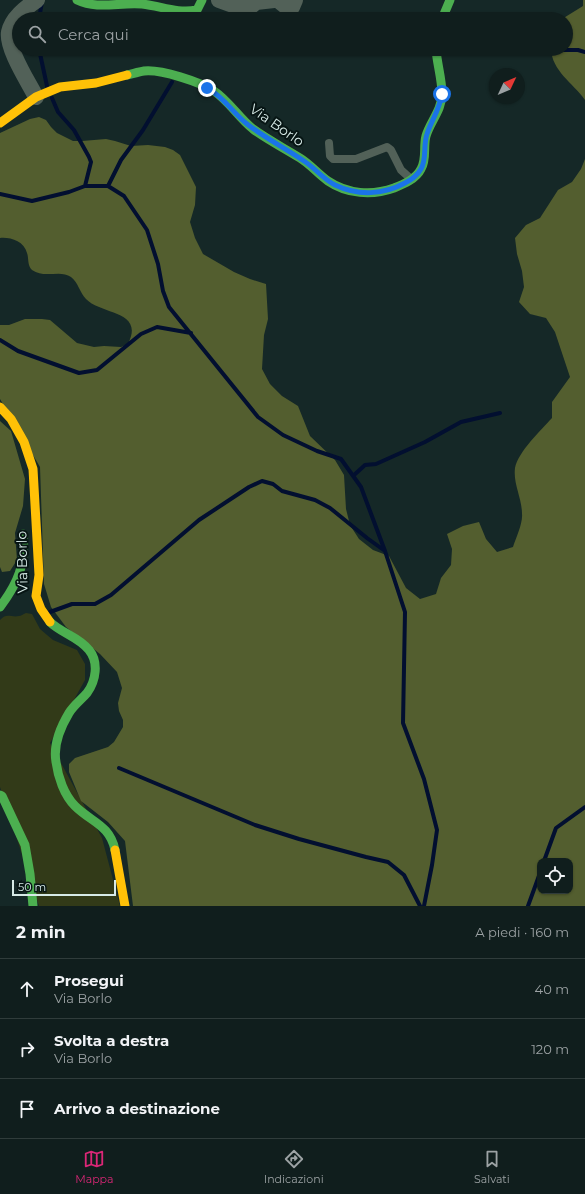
<!DOCTYPE html>
<html lang="it">
<meta charset="utf-8">
<style>
body{margin:0;font-family:Montserrat,sans-serif;background:#1e2b2a;color:#f1f3f6}
.controls{position:absolute;right:12px;bottom:12px;display:grid;overflow:hidden;border-radius:8px;box-shadow:0 1px 3px #0004}
.controls button{width:36px;height:36px;display:grid;place-items:center;padding:0;border:0;border-bottom:1px solid #303c3b;background:#101e1d;color:#f1f3f6;font:20px sans-serif}
.compass{position:absolute;left:489px;top:68px;width:36px;height:36px;border-radius:50%;background:#101e1d;box-shadow:0 1px 3px #0004;rotate:46deg}
.scale{position:absolute;left:12px;bottom:10px;width:104px;box-sizing:border-box;padding-left:4px;border:2px solid #d7eae7;border-top:0;font-size:11px;line-height:14px;white-space:nowrap;color:#d7eae7;-webkit-text-stroke:3px #071514;paint-order:stroke}
.stop{position:absolute;width:12px;height:12px;margin:-9px;border:3px solid #1a73e8;border-radius:50%;background:#fff}
.stop.end{background:#1a73e8;border-color:#fff;box-shadow:0 1px 4px #0008}
.list{margin:0;padding:0;list-style:none}
h2{display:flex;justify-content:space-between;align-items:center;height:52px;margin:0;padding:0 16px;font-size:17px}
h2 small{font-size:13px;font-weight:400;color:#9ca2a4}
.list li{display:grid;grid-template-columns:26px 1fr auto;gap:12px;align-items:center;box-sizing:border-box;height:60px;padding:0 16px;border-top:1px solid #303c3b}
.list b{display:block;font-size:15px;white-space:nowrap}
.list p{margin:0;font-size:13px;white-space:nowrap;color:#9ca2a4}
.list em{font-size:13px;font-style:normal;color:#9ca2a4}
.icon{flex:none;width:22px;height:22px;fill:none;stroke:currentColor;stroke-width:2;stroke-linecap:round;stroke-linejoin:round}
.map{position:relative;flex:none;width:585px;height:906px;overflow:hidden}
.search{position:absolute;background:#101e1d;box-shadow:0 1px 3px #0004;left:12px;right:12px;top:12px;height:44px;display:flex;align-items:center;gap:10px;box-sizing:border-box;padding:0 14px;border-radius:22px;color:#9ca2a4;font-size:15px}
.sheet{height:232px;background:#101e1d}
nav{display:flex;justify-content:space-around;align-items:center;box-sizing:border-box;height:56px;border-top:1px solid #303c3b;background:#101e1d;font-size:11px;color:#9ca2a4}
nav a{display:grid;justify-items:center;gap:2px}
nav .on{color:#db2777}
.map>svg:first-child{display:block}
</style>
<div class="map">
<svg width="585" height="906" viewBox="0 0 585 906">
<rect width="100%" height="100%" fill="#152827"/>
<path fill="#323a18" d="M 26,613 L 32,614 L 40,629 L 47,635 L 53,640 L 77,650 L 85,664 L 85,680 L 50,743 L 102,838 L 120,906 L 39,906 L 0,787 L 0,620 C 7,612 11,618 19,616 C 21,616 23,614 26,613 Z"/>
<path fill="#535e2f" fill-rule="evenodd" d="M 583,0 L 585,0 L 585,100 C 573,83 552,71 551,49 L 566,49 L 566,19 L 562,19 L 583,6 Z
M 39,117 L 46,120 L 51,127 L 57,133 L 73,141 L 82,141 L 106,139 L 115,141 L 131,146 L 148,145 L 165,147 L 173,150 L 180,155 L 196,187 L 195,205 L 190,222 L 195,238 L 203,254 L 234,272 L 250,279 L 266,284 L 268,319 L 264,335 L 262,369 L 270,384 L 282,396 L 298,406 L 310,436 L 335,460 L 344,475 L 346,509 L 350,525 L 359,539 L 373,550 L 389,556 L 406,588 L 420,599 L 436,594 L 441,578 L 451,565 L 452,549 L 447,534 L 463,526 L 479,522 L 486,539 L 497,552 L 513,547 C 516,538 523,523 522,514 C 522,498 513,484 515,468 C 518,452 541,430 552,418 L 552,402 L 570,377 L 555,332 L 546,318 L 530,314 L 519,302 L 524,287 L 522,271 L 517,254 L 515,238 L 526,225 L 540,218 L 558,190 L 572,182 L 581,169 L 585,159 L 585,906 L 133,906 L 125,841 L 108,822 L 81,801 L 69,772 L 69,764 L 75,758 L 108,747 L 114,742 L 123,727 L 123,720 L 119,711 L 118,703 L 122,688 L 117,672 L 100,654 L 66,627 L 51,607 L 44,584 L 40,467 L 0,399 L 0,325 L 9,325 L 25,319 L 42,319 L 50,320 L 77,343 L 94,347 L 104,346 L 121,347 L 128,344 C 145,310 101,315 86,299 C 80,293 78,282 71,277 C 60,269 45,279 32,270 C 27,265 29,258 27,253 C 24,241 10,237 0,238 L 0,133 L 30,119 ZM 540,861 L 570,861 L 570,891 L 540,891 Z
M 0,421 L 11,431 L 25,479 L 23,506 L 15,533 L 17,560 L 10,571 L 2,572 L 0,567 Z"/>
<g fill="none" stroke-linecap="round" stroke-linejoin="round">
<path stroke="#020f30" stroke-width="4" d="M 39,19 L 42,2
M 39,49 L 47,86
M 561,50 L 578,50 L 585,52
M 52,98 L 58,112 L 74,130 L 89,157 L 91,162 L 85,186
M 108,186 L 121,160 L 143,130 L 172,82
M 0,194 L 32,201 L 69,192 L 85,186 L 108,186 L 124,196 L 147,230 L 158,264 L 163,291 L 169,307 L 258,417 L 283,435 L 317,451 L 341,459 L 361,487 L 385,551 L 405,612 L 403,723 L 424,779 L 437,830 L 432,865 L 424,906
M 0,340 L 18,351 L 79,373 L 97,370 L 141,334 L 157,327 L 191,333
M 353,476 L 365,465 L 376,464 L 425,442 L 461,422 L 500,413
M 50,612 L 72,604 L 95,604 L 111,595 L 199,520 L 249,487 L 262,481 L 273,484 L 282,491 L 315,500 L 330,508 L 367,538 L 385,551
M 119,768 L 255,825 L 299,839 L 366,857 L 388,862 L 404,875 L 420,906
M 544,861 L 556,828 L 585,807
M 528,906 L 540,873"/>
<path stroke="#526158" stroke-width="8" d="M 329,143 L 330,156 L 333,159 L 356,159 L 387,147 L 391,150 L 401,170 L 411,179"/>
<path stroke="#526158" stroke-width="16" d="M 219,0 L 241,8 L 250,7 L 256,2 L 274,0
M 278,0 L 289,9 L 292,7 L 295,0
M 36,97 C 29,83 6,48 9,32 C 12,18 25,8 37,0"/>
<path stroke="#4caf50" stroke-width="9" d="M 77,0 C 98,10 119,2 142,4 C 161,6 177,14 197,10 L 202,0
M 442,19 L 450,0
M 127,75 C 132,74 138,72 144,71 C 161,69 200,82 214,91 C 229,101 239,118 253,129 C 268,140 284,148 300,158 C 310,164 318,174 328,181 C 347,194 372,196 394,188 C 404,184 416,179 421,169 C 427,159 423,147 426,136 C 430,122 442,110 442,94 C 442,79 437,64 436,49
M 0,607 C 18,583 26,564 23,534
M 50,622 C 61,633 79,637 89,650 C 99,662 96,681 87,693 C 81,700 74,705 69,713 C 60,728 53,745 56,762 C 58,777 64,795 75,806 C 91,822 110,825 115,850
M 0,795 L 2,796 L 25,845 L 30,874 L 33,906"/>
<path stroke="#ffc107" stroke-width="9" d="M 0,123 L 36,97 L 60,87 L 96,83 L 127,75
M 0,407 L 11,419 L 24,442 L 33,469 L 39,575 L 36,596 L 41,609 L 50,622
M 115,850 L 125,906"/>
</g>
<g fill="none" stroke-linecap="round" stroke-linejoin="round">
<path stroke="#1a73e8" stroke-width="5" d="M 207,88 C 223,96 233,113 247,124 C 265,138 285,148 304,161 C 315,168 323,179 335,185 C 358,196 383,195 405,183 C 411,180 417,176 421,169 C 427,159 423,145 427,134 C 432,119 439,111 442,94"/>
</g>
<g text-anchor="middle" dominant-baseline="central" stroke-width="4" stroke-linejoin="round" paint-order="stroke">
<g font-size="14" fill="#d7eae7" stroke="#071514">
<text transform="translate(277 125) rotate(35)">Via Borlo</text>
<text transform="translate(22 562) rotate(-91)">Via Borlo</text>
</g>
</g>
</svg>
<div class="controls">
<button><svg class="icon" aria-label="locate" viewBox="0 0 24 24"><circle cx="12" cy="12" r="6"/><path d="M12 2v4M12 18v4M2 12h4M18 12h4"/></svg></button>
</div>
<svg class="compass" viewBox="-18 -18 36 36"><path d="M0-13l5 13h-10z" fill="#e53935"/><path d="M0 13l5-13h-10z" fill="#9ca2a4"/></svg>
<div class="scale">50 m</div>
<div class="stop" style="left:442px;top:94px"></div>
<div class="stop end" style="left:207px;top:88px"></div>
<div class="search"><svg class="icon" aria-label="search" viewBox="0 0 24 24"><circle cx="10" cy="10" r="6"/><path d="M15 15l6 6"/></svg>Cerca qui</div>
</div>
<section class="sheet">
<h2>2 min<small>A piedi · 160 m</small></h2>
<ul class="list">
<li><svg class="icon" aria-label="ahead" viewBox="0 0 24 24"><path d="M12 20V5M6 11l6-6 6 6"/></svg><div><b>Prosegui</b><p>Via Borlo</p></div><em>40 m</em></li>
<li><svg class="icon" aria-label="right" viewBox="0 0 24 24"><path d="M7 20v-9h11M14 6l5 5-5 5"/></svg><div><b>Svolta a destra</b><p>Via Borlo</p></div><em>120 m</em></li>
<li><svg class="icon" aria-label="arrive" viewBox="0 0 24 24"><path d="M6 21V4h12l-3 4 3 4H6"/></svg><div><b>Arrivo a destinazione</b></div></li>
</ul>
</section>
<nav>
<a class="on"><svg class="icon" aria-label="map" viewBox="0 0 24 24"><path d="M3 6l6-2 6 2 6-2v14l-6 2-6-2-6 2zM9 4v14M15 6v14"/></svg>Mappa</a>
<a><svg class="icon" aria-label="directions" viewBox="0 0 24 24"><path d="M12 3l9 9-9 9-9-9zM9 14v-3h6M13 9l2 2-2 2"/></svg>Indicazioni</a>
<a><svg class="icon" aria-label="saved" viewBox="0 0 24 24"><path d="M7 4h10v16l-5-4-5 4z"/></svg>Salvati</a>
</nav>
